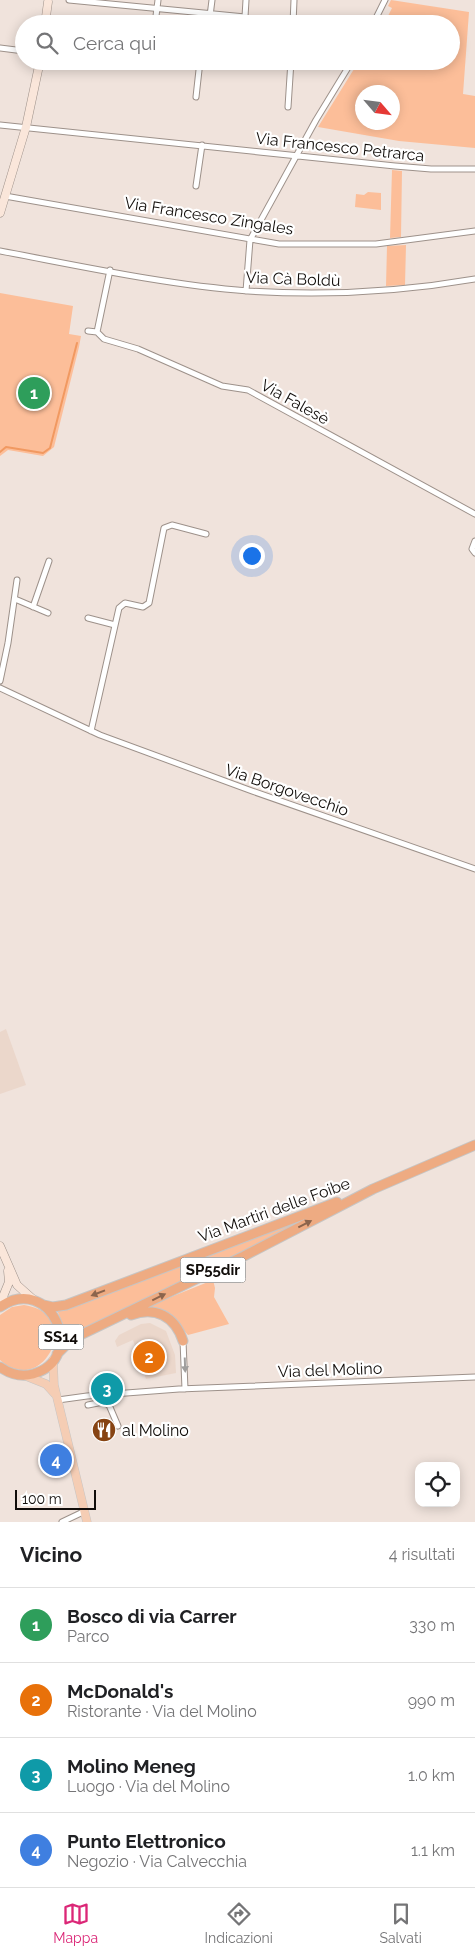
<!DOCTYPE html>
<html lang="it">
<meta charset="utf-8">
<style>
body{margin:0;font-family:Raleway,sans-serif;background:#f6f6f6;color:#202124}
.controls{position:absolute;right:15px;bottom:15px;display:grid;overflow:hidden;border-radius:10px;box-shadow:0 2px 12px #0003}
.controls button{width:45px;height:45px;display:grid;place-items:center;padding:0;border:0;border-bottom:1px solid #e0e0e0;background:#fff;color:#202124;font:25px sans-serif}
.compass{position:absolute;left:355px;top:85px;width:45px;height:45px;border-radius:50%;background:#fff;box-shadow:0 2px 12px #0003;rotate:118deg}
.scale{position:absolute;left:15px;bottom:12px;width:81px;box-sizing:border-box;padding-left:5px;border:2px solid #110d0a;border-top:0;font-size:14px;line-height:18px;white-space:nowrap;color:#110d0a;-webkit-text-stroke:4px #fff;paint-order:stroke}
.you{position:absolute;left:251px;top:555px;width:18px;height:18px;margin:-12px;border:4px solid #fff;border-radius:50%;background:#1a73e8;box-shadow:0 0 0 8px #1a73e833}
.badge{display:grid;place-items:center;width:32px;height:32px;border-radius:50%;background:#db2777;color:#fff;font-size:16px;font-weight:700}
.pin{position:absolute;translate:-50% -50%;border:2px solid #fff;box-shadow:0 1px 5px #0006}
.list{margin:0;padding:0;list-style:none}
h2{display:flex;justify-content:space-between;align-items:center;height:65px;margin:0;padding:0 20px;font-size:21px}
h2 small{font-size:16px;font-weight:400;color:#757577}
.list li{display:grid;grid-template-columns:32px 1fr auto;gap:15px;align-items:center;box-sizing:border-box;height:75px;padding:0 20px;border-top:1px solid #e0e0e0}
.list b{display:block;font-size:19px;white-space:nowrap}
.list p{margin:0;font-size:16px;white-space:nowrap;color:#757577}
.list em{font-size:16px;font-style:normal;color:#757577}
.icon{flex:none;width:28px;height:28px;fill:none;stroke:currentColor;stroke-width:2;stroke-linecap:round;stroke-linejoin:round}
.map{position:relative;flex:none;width:475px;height:1522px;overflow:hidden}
.search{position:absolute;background:#fff;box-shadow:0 2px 12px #0003;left:15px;right:15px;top:15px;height:55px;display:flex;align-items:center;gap:12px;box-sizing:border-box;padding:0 18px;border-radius:28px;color:#757577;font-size:19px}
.sheet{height:365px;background:#fff}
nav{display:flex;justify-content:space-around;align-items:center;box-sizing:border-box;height:70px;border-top:1px solid #e0e0e0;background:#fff;font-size:14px;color:#757577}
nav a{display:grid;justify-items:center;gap:2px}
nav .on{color:#db2777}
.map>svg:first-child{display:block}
</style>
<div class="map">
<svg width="475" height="1522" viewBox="0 0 475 1522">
<rect width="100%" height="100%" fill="#f0e3dc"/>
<path fill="#ebd7cb" d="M 6,1029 L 26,1085 L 0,1094 L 0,1032 Z
M 150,1323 L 166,1331 L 175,1355 L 176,1373 L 146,1379 L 133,1340 L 117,1347 L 115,1341 L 119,1335 L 141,1324 Z"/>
<path fill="#fcbe99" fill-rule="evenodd" d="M 391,0 L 469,12 L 463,94 L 475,96 L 475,148 L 399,141 L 318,127 L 359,61 L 451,61 L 451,24 L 384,24 L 392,8 L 388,6 ZM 362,92 L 392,92 L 392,122 L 362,122 Z
M 392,170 L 402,171 L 401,237 L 390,238 Z
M 368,192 L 381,193 L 381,210 L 355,207 L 356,194 L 364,195 Z
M 406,245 L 405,285 L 386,286 L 387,246 Z
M 0,293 L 73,306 L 69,334 L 81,336 L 79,347 L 54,447 L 43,456 L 8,450 L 0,456 Z
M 296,1222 L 296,1226 L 65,1338 L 65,1330 L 57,1310 Z
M 213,1280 L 215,1288 L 214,1297 L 229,1324 L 188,1335 C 176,1321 165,1311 146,1307 Z
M 24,1305 C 86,1314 42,1399 0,1360 L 0,1315 L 12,1307 Z"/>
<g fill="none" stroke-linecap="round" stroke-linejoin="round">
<path stroke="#f19961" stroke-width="2" d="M 0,452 L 6,447 L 43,453 L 50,448 L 77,343"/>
<g stroke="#9d918a" stroke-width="7">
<path id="street" d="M 69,0 L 245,17 L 246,0
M 245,17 L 249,21 L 284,24
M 155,24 L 158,0
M 209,24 L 212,0
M 293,24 L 294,0
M 373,24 L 385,0
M 0,48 L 24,51
M 151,64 L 152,61
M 196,97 L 200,61
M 288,107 L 291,61
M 0,125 L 395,166 L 431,169 L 475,169
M 196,186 L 202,145
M 5,196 L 279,244 L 376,244 L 475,231
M 0,251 C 80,266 167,285 248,291 C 324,296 400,292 475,279
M 110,270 L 97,332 L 104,339 L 138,349 L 222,386 L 248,390 L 475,514
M 246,291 L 250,240 L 316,120 L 352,61
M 88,331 L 97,332
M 475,541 L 472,549 L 475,553
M 15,599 L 48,613
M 33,607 L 49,561
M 88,618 L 115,625
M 0,681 L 8,643 L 17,580
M 0,688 L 100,735 L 252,791 L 475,869
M 91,731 L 119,608 L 125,603 L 143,607 L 149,603 L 164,528 L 172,525 L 206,534
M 183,1341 L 185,1389
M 58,1400 L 87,1396 L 179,1389 L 475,1377
M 103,1402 L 109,1405 L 118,1426
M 88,1405 L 103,1402 L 102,1400
M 62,1522 L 83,1512"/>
</g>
<g stroke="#9d918a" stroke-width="9">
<path id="secondary" d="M 45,24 L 48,2
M 0,213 L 26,127 L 40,61
M 0,1246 L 17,1285 L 35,1301
M 0,1304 L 9,1282 L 8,1271"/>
</g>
<g stroke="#c6c5c4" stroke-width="9">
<path id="primary" d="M 53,1360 L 54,1385 L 87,1522
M 26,1376 L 46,1384 L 55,1394"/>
</g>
<g stroke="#c6c5c4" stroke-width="11">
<path id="highway" d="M 44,1305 L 53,1307 L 66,1305 L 337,1202
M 0,1307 C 50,1272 89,1358 33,1374 C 22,1377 10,1374 0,1367
M 131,1315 C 155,1306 175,1316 183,1341
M 57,1354 L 72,1339 L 244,1256 L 373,1189 L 475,1145"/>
</g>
<use href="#street" stroke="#fff" stroke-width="5"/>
<use href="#secondary" stroke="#fae6da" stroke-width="8"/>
<use href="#primary" stroke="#f5cdb4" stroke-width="8"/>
<use href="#highway" stroke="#eeab82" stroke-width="9"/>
</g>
<defs><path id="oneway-solid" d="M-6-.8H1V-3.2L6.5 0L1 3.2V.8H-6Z" transform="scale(1.25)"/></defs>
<g fill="#8b644c">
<use href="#oneway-solid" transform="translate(305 1224) rotate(-27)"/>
<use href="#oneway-solid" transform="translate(98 1293) rotate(159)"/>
<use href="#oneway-solid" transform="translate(159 1297) rotate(-26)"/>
</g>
<use fill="#a09e9d" href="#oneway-solid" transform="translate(185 1365) rotate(88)"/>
<defs>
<g id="restaurant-disc" transform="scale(1.25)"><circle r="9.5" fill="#874413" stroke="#fff"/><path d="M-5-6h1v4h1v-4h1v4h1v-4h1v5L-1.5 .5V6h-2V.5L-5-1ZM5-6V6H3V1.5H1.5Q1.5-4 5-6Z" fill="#fff"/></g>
</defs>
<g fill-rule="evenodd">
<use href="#restaurant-disc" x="104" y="1430"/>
</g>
<g text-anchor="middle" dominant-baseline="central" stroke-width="4.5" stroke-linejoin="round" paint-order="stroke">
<g fill="#fff" stroke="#585654" stroke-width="1">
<rect x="180.5" y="1257.5" width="65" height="25" rx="4"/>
<rect x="38.5" y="1324.5" width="45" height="25" rx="4"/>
</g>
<g font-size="15" font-weight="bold" fill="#110d0a">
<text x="213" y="1270">SP55dir</text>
<text x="61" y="1337">SS14</text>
</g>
<g font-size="16" fill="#110d0a" stroke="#fff">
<text transform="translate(340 147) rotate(6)">Via Francesco Petrarca</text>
<text transform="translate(209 216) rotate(9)">Via Francesco Zingales</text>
<text transform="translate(293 279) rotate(2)">Via Cà Boldù</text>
<text transform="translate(295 402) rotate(29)">Via Falesè</text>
<text transform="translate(287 790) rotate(19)">Via Borgovecchio</text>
<text transform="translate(274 1210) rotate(-20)">Via Martiri delle Foibe</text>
<text transform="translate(330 1370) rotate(-2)">Via del Molino</text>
</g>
<g font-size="16" fill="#110d0a" stroke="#fff" text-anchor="start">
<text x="122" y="1430">al Molino</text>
</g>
</g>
</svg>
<div class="controls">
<button><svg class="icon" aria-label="locate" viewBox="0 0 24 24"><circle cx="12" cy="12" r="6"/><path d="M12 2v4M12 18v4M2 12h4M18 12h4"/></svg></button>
</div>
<svg class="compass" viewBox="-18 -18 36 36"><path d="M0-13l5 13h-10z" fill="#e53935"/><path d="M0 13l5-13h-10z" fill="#757577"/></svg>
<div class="scale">100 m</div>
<div class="you"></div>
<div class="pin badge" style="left:34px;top:393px;background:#2e9e5b">1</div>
<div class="pin badge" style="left:149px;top:1357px;background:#e8710a">2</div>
<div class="pin badge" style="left:107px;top:1389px;background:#0f9aa8">3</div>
<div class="pin badge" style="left:56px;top:1460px;background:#3f7fe0">4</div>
<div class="search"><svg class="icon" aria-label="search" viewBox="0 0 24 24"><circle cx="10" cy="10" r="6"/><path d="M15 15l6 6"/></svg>Cerca qui</div>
</div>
<section class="sheet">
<h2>Vicino<small>4 risultati</small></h2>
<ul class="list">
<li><span class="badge" style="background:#2e9e5b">1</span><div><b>Bosco di via Carrer</b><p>Parco</p></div><em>330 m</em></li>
<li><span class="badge" style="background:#e8710a">2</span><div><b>McDonald's</b><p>Ristorante · Via del Molino</p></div><em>990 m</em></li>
<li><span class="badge" style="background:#0f9aa8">3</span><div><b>Molino Meneg</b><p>Luogo · Via del Molino</p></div><em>1.0 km</em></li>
<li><span class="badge" style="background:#3f7fe0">4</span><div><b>Punto Elettronico</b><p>Negozio · Via Calvecchia</p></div><em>1.1 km</em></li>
</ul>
</section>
<nav>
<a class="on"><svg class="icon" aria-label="map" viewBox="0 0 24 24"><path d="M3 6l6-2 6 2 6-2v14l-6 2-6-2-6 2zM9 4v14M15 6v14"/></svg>Mappa</a>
<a><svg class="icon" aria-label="directions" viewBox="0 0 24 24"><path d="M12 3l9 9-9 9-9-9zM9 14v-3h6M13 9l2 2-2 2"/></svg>Indicazioni</a>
<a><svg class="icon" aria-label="saved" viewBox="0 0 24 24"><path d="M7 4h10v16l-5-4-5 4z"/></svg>Salvati</a>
</nav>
